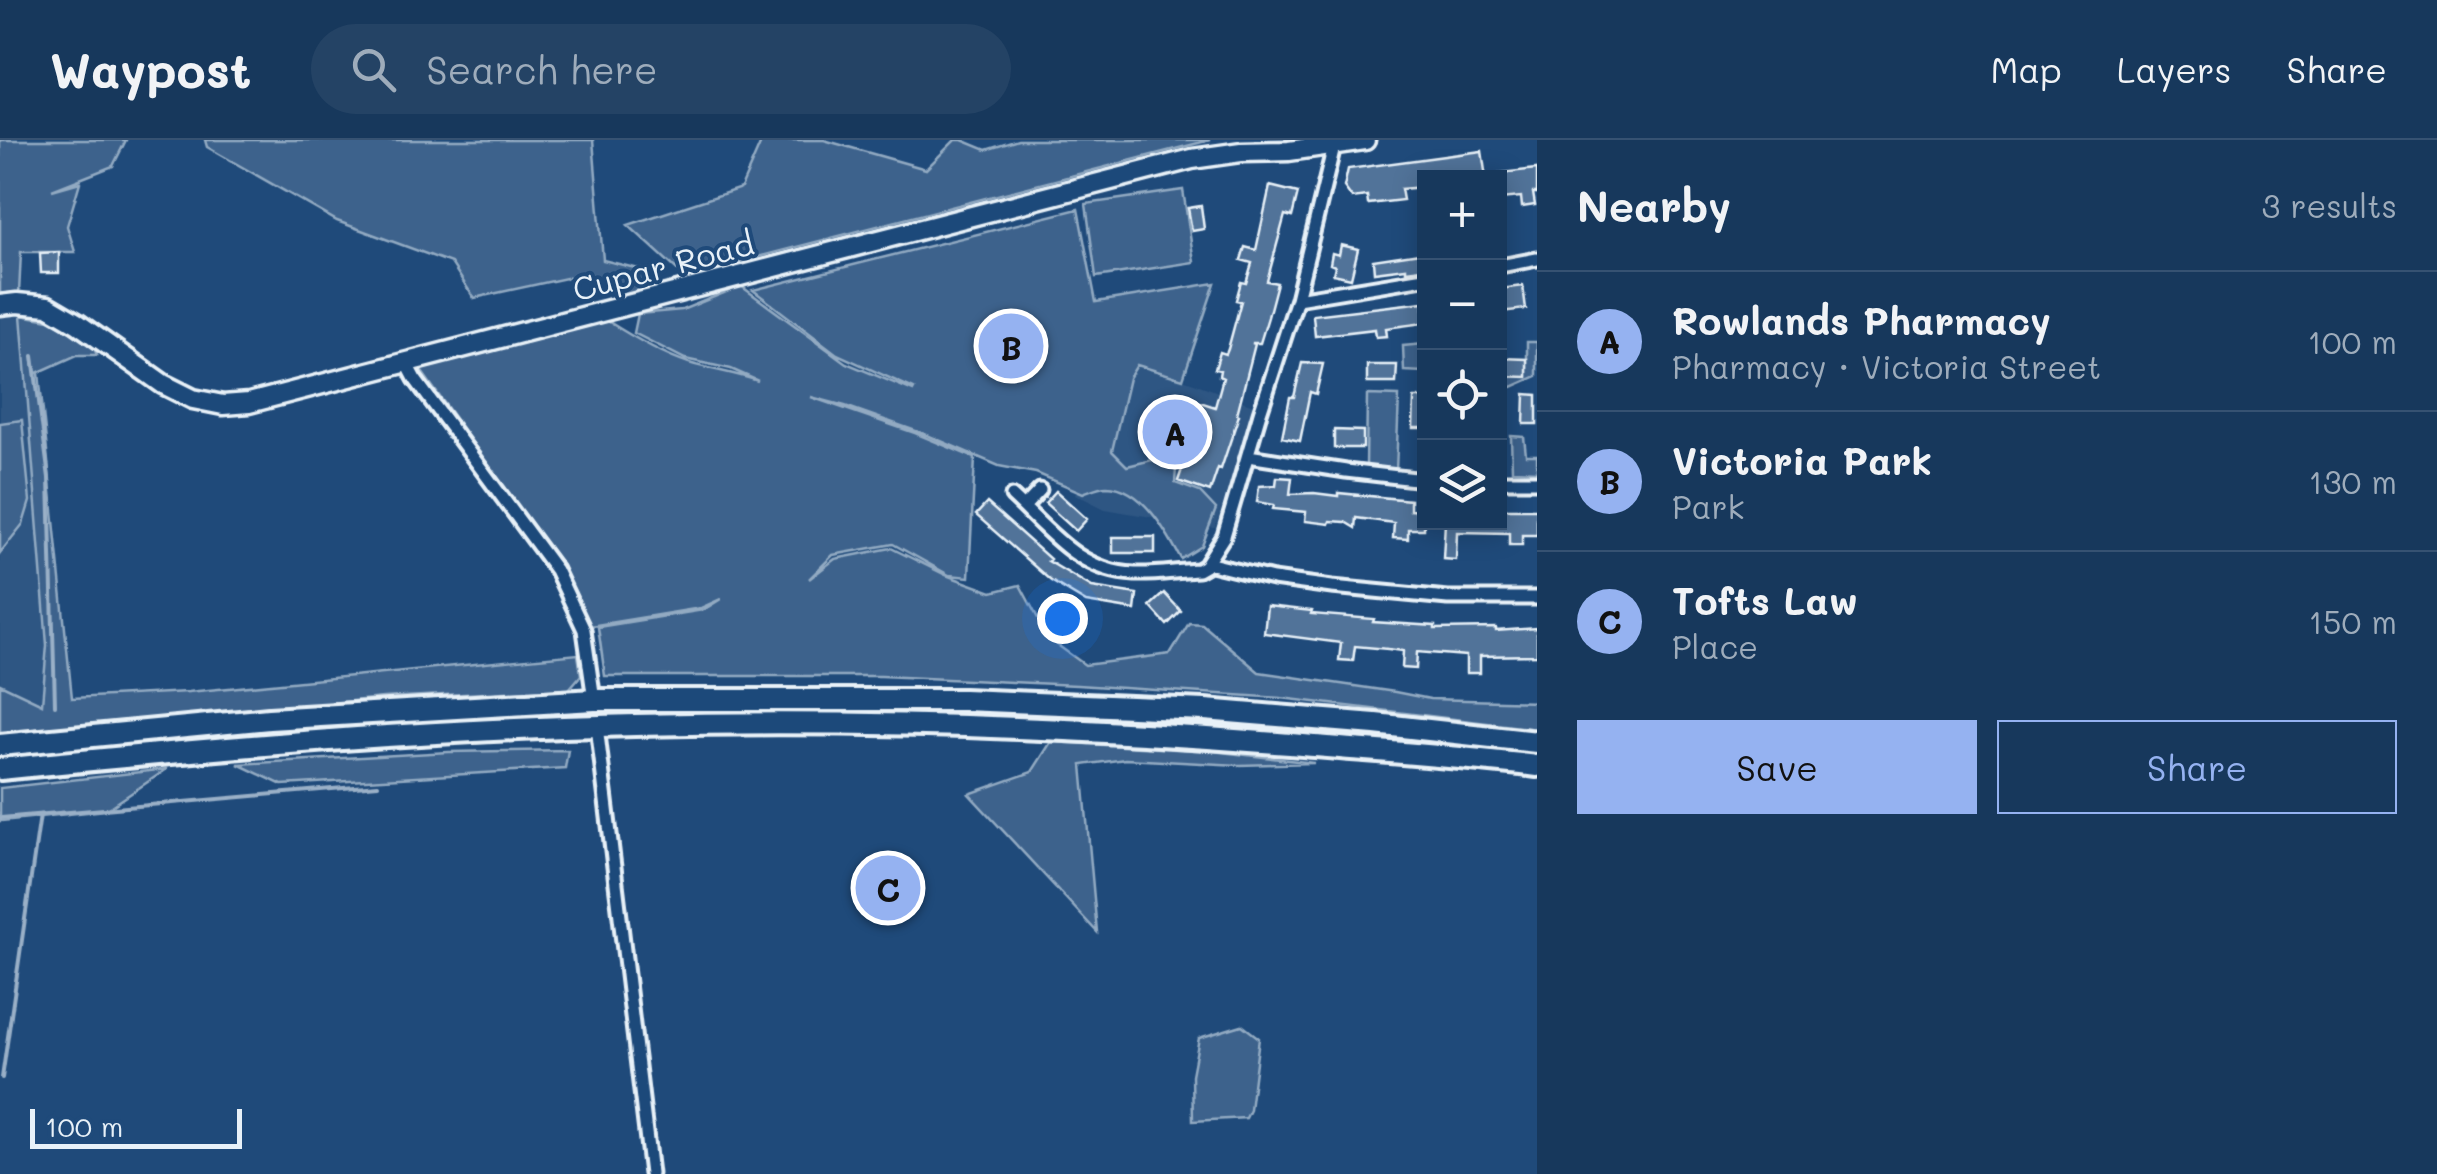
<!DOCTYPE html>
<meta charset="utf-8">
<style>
body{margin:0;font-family:Mali,sans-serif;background:#244365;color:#f1f3f6}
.controls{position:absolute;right:30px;top:30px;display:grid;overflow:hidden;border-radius:0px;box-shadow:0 5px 25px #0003}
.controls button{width:90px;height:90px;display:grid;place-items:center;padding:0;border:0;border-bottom:2px solid #365272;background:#17385c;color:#f1f3f6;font:50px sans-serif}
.scale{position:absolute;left:30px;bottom:25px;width:212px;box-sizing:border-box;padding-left:10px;border:5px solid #e8f1f8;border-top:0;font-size:28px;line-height:35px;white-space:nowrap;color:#e8f1f8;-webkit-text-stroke:8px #1f4a7a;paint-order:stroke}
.you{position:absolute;left:1062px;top:478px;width:35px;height:35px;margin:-25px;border:8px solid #fff;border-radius:50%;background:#1a73e8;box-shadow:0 0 0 15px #1a73e833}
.badge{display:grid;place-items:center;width:65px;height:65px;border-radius:50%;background:#95b2f1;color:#111;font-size:32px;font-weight:700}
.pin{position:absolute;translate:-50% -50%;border:5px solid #fff;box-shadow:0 2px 10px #0006}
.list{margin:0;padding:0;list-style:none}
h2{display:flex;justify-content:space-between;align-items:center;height:130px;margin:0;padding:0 40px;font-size:42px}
h2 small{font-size:32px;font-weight:400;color:#9eacbb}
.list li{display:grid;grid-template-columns:65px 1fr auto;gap:30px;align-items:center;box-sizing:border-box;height:140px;padding:0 40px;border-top:2px solid #365272}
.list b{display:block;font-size:38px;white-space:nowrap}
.list p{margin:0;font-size:32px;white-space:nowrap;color:#9eacbb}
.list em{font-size:32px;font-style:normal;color:#9eacbb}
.actions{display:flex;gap:20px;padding:30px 40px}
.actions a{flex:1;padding:22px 0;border:2px solid #95b2f1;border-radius:0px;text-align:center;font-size:35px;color:#95b2f1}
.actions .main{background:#95b2f1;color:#111}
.icon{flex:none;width:55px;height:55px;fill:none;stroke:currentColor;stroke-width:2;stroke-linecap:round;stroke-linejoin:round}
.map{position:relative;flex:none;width:1537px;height:1034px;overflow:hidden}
header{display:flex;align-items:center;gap:60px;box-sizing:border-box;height:140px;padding:0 50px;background:#17385c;border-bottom:2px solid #365272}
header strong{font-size:48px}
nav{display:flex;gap:55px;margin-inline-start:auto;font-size:35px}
.search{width:700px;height:90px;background:#244365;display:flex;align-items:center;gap:25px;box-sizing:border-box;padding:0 35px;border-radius:55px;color:#9eacbb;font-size:38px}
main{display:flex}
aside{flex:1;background:#17385c}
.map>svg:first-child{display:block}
</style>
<header>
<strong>Waypost</strong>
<div class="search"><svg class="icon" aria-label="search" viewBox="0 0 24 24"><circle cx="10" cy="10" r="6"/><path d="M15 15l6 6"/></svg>Search here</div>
<nav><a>Map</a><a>Layers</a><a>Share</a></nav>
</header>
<main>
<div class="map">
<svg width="1537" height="1034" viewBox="0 0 1537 1034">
<rect width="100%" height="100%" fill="#1f4a7a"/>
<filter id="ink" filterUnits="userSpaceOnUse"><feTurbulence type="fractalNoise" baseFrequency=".01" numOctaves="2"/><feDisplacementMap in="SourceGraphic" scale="20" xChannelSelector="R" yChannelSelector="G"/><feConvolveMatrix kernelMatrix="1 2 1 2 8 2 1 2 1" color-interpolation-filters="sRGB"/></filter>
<g filter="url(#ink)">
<path fill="#2e5683" d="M 20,175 L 51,461 L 41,571 L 0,574 L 0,177 Z
M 1121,221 L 1183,239 L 1256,266 L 1215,388 L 1105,369 L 1075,354 Z"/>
<path fill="#3c628c" stroke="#92aac2" stroke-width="2.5" d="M 0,0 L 126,0 L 113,26 L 52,50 L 80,42 L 67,86 L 75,112 L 21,112 L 19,154 L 0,153 Z
M 205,0 L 593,0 L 603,120 L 651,132 L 655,146 L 631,157 L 580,135 L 474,158 L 451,123 L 337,81 L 207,7 Z
M 762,0 L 824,0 L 926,29 L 955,0 L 962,0 L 986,10 L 1018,0 L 1210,0 L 684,136 L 628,85 L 741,48 Z
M 1183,50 L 1194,122 L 1096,137 L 1086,64 Z
M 1078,69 L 1096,162 L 1215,143 L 1183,239 L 1137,225 L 1129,238 L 1112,311 L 1127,326 L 1152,320 L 1176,328 L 1175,343 L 1200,352 L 1216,369 L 1202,406 L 1181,419 C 1166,391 1142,347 1107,346 C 1099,346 1091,350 1083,353 L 1036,333 L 999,326 L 927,295 L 845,266 L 811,257 L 915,293 L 975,318 L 969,437 L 949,435 L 893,404 L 833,415 L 809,439 L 835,419 L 891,408 L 946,435 L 992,452 L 1020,445 L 1049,499 L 1085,525 L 1170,514 L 1189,483 L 1202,484 L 1259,532 L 1395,552 L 1430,559 L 1537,562 L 1537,589 L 1281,558 L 1077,545 L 881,536 L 605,536 L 598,487 L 703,470 L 721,459 L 701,468 L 590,486 L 567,436 L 420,229 L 606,180 C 631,196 661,214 689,223 C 712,230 735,233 758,241 L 731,229 L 685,219 L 634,193 L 638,174 L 682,170 L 741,146 L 846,223 L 913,251 L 914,249 L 837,214 L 753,150 Z
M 21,175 L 49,180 L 92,204 L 97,215 L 77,215 L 37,233 L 39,233 L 72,558 L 188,552 L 578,514 L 581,535 L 569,549 L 383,558 L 0,595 L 0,544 L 42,564 L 47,505 Z
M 1527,202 L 1537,202 L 1537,236 L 1512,247 L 1500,247 L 1500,236 L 1527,236 Z
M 1424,204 L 1424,232 L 1404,231 L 1403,206 Z
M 1367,255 L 1399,256 L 1396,331 L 1366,327 Z
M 22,280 L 30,361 L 23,384 L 0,413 L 0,283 Z
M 1511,296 L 1524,297 L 1526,315 L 1537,315 L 1537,331 L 1512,330 Z
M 506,575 L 541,577 L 518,582 L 0,623 L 0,613 C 169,596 337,580 506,575 Z
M 1051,602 L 1212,611 L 1314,623 L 1239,625 L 1125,619 L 1082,625 L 1097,792 L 969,654 L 1032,632 Z
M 568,610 L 565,628 L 282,645 L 238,624 L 449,612 Z
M 167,629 L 106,670 L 0,681 L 0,648 Z
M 1242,885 L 1259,898 L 1250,970 L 1246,978 L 1193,981 L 1192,935 L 1199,898 Z"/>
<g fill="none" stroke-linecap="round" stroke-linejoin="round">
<path stroke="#9ab0c7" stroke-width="4" d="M 33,216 L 49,338 L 55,565
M 1,678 L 378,645
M 2,938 L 40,675"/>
</g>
<path fill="#517399" stroke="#e8f1f8" stroke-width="2.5" d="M 1482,11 L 1486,38 L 1424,38 L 1424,47 L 1401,49 L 1403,60 L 1368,64 L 1367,56 L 1352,58 L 1344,47 L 1348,29 Z
M 1537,29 L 1537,53 L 1533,53 L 1535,65 L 1522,67 L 1521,57 L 1500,59 L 1500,33 Z
M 1270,46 L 1298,53 L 1292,77 L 1285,75 L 1267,141 L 1277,143 L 1268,177 L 1260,203 L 1252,203 L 1255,204 L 1237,274 L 1239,275 L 1221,329 L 1218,328 L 1210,352 L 1178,341 L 1186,318 L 1147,305 L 1156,279 L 1191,291 L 1200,262 L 1215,267 L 1223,238 L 1219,236 L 1220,230 L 1215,229 L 1220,212 L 1226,214 L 1228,209 L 1241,161 L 1236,160 L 1241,142 L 1246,143 L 1252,123 L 1241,120 L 1245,107 L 1256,110 Z
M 1201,66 L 1204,89 L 1192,91 L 1188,68 Z
M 1341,105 L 1358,109 L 1351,138 L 1333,134 L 1335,126 L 1330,124 L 1332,113 L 1339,115 Z
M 59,112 L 59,133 L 41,133 L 40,113 Z
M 1420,113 L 1422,129 L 1406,131 L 1406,128 L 1374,132 L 1373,120 Z
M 1523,146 L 1526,169 L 1500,172 L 1500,149 Z
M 1424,162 L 1424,183 L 1386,188 L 1387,196 L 1376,197 L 1375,189 L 1315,196 L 1313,175 Z
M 1500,218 L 1527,219 L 1527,237 L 1500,236 Z
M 1302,223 L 1323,224 L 1316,254 L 1310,252 L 1300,301 L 1282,297 L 1290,257 L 1294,257 Z
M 1367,225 L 1397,225 L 1396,243 L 1367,243 Z
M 1525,254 L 1537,255 L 1537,284 L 1524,284 Z
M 1414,258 L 1424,258 L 1424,288 L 1413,288 Z
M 1334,290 L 1363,291 L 1363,308 L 1334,308 Z
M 1277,337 L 1292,338 L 1290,354 L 1314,353 L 1338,356 L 1338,353 L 1410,360 L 1410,370 L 1424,371 L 1424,389 L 1408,389 L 1408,399 L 1393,398 L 1394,383 L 1356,378 L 1355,388 L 1345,382 L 1330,381 L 1329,384 L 1305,381 L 1306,372 L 1273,369 L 1274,365 L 1257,362 L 1259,346 L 1276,345 Z
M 1056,351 L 1087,379 L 1076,391 L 1045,363 Z
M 987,363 L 1050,419 L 1048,421 L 1092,447 L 1137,454 L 1135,470 L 1086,462 L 1051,441 L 976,375 Z
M 1500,369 L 1537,369 L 1537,395 L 1522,395 L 1522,405 L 1509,405 L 1509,393 L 1457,392 L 1456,420 L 1443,419 L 1445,382 L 1500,382 Z
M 1113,397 L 1155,397 L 1155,413 L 1113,413 Z
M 1164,453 L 1181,471 L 1167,485 L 1150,466 Z
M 1267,466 L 1312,471 L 1311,474 L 1374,479 L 1373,482 L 1435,486 L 1435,489 L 1496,488 L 1496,491 L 1537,488 L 1537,515 L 1480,516 L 1480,533 L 1466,533 L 1466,516 L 1417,512 L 1416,529 L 1402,528 L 1403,511 L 1388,509 L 1355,506 L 1353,521 L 1339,520 L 1341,503 L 1264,493 Z"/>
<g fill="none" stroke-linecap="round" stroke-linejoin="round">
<g stroke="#e8f1f8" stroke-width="19">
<path id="minor" d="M 1500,126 L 1537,119
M 1297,159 L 1424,138
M 406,222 L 415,239 L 556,430 L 584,490 L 594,560
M 1248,316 L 1346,331 L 1424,340
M 1500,341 L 1537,341
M 1012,356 C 1050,391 1079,432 1135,434 C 1155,435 1177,431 1198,430 L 1205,426 L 1224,396 L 1260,273 L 1297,159 L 1335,2
M 1024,367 L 1040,350
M 1207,423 L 1273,439 L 1332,447 L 1448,458 L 1537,458
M 597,586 L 651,1034"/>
</g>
<g stroke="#e8f1f8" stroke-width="25">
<path id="secondary" d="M 0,165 L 17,163 L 48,166 L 77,183 L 163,244 L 193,259 L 223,265 L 249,263 L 1192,19 L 1241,12 L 1289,11 L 1365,0"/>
</g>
<g stroke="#e8f1f8" stroke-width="28">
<path id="trunk" d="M 0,605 L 269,579 L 594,560 L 964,560 L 1205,570 L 1375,584 L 1537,602
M 0,629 C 152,614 303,600 455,592 C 733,577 1013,582 1290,604 C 1373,611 1455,616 1537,626"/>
</g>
<use href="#minor" stroke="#1f4a7a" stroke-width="11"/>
<use href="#secondary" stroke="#1f4a7a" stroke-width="18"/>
<use href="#trunk" stroke="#1f4a7a" stroke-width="20"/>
</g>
</g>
<g text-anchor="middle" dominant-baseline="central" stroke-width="8" stroke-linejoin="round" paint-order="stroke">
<g font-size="32" fill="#e8f1f8" stroke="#1f4a7a">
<text transform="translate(663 125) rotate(-15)">Cupar Road</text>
</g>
</g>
</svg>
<div class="controls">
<button>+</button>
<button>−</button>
<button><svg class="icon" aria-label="locate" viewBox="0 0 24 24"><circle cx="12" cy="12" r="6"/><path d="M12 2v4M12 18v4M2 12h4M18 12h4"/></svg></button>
<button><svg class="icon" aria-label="layers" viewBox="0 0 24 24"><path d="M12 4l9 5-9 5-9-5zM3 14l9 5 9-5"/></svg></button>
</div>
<div class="scale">100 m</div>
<div class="you"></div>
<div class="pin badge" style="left:1175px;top:292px">A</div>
<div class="pin badge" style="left:1011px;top:206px">B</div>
<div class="pin badge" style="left:888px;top:748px">C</div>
</div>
<aside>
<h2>Nearby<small>3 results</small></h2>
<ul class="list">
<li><span class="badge">A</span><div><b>Rowlands Pharmacy</b><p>Pharmacy · Victoria Street</p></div><em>100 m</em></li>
<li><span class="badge">B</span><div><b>Victoria Park</b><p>Park</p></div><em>130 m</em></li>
<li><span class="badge">C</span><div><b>Tofts Law</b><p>Place</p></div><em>150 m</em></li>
</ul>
<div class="actions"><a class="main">Save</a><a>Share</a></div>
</aside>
</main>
